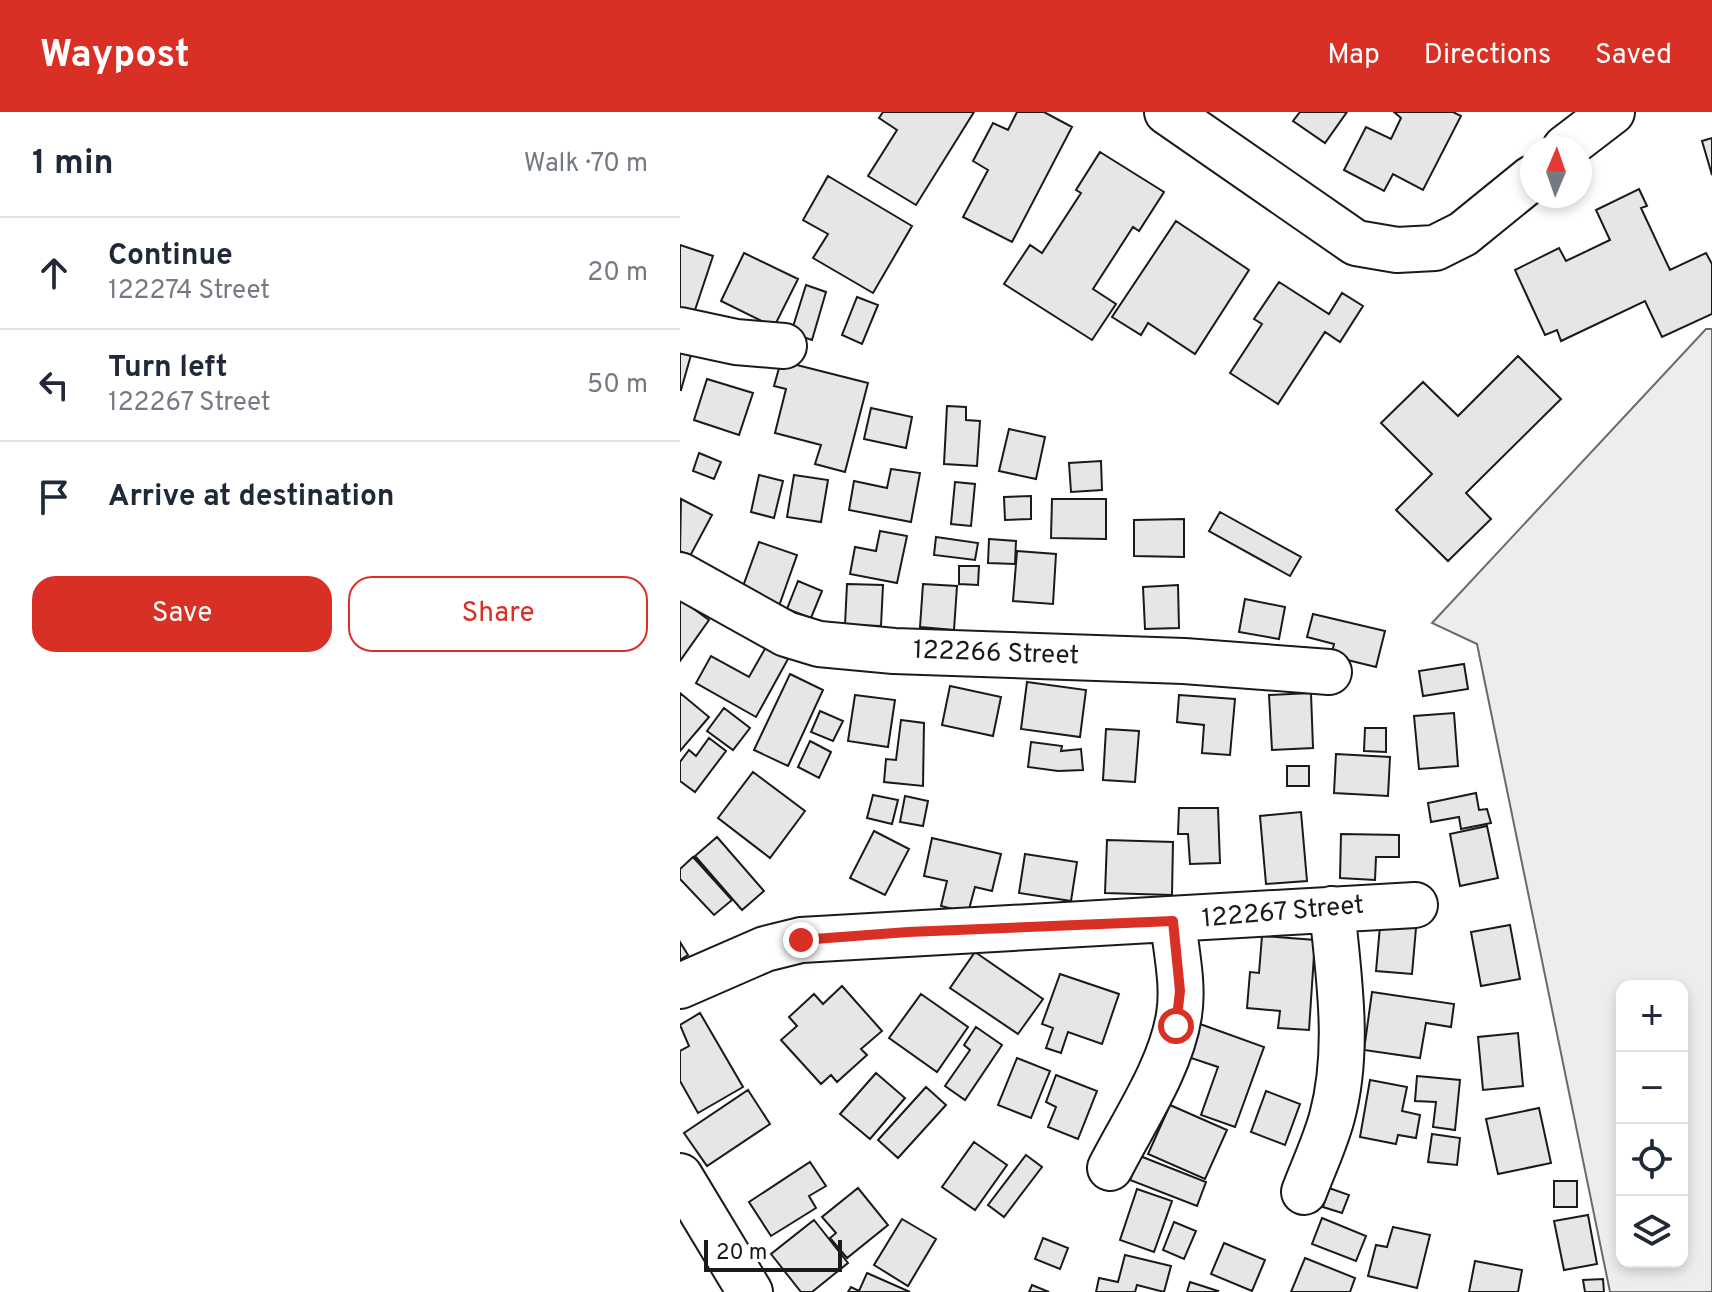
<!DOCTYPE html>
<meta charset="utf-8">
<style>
body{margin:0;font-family:Overpass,sans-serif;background:#f6f6f7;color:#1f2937}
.controls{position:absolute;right:24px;bottom:24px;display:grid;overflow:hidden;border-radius:16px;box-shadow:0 4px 12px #0003}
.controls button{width:72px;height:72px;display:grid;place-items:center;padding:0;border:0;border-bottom:2px solid #e0e1e3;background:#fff;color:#1f2937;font:40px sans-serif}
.compass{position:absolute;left:840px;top:24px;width:72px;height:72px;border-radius:50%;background:#fff;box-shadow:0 4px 12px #0003;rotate:2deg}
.scale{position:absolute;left:24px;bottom:20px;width:138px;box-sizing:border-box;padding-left:8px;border:4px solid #1a1a1a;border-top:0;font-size:22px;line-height:28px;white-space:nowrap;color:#1a1a1a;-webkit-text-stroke:6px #fff;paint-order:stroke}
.stop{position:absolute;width:24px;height:24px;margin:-18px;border:6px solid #d93025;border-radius:50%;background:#fff}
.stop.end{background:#d93025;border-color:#fff;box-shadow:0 2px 8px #0008}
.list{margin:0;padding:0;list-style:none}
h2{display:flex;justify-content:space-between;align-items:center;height:104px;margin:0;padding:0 32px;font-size:34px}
h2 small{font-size:26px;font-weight:400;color:#747a83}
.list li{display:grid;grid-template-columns:52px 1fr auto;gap:24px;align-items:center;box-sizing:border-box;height:112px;padding:0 32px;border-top:2px solid #e0e1e3}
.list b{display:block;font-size:30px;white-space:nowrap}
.list p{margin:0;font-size:26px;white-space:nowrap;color:#747a83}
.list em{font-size:26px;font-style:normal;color:#747a83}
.actions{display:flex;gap:16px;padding:24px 32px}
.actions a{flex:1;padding:18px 0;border:2px solid #d93025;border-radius:24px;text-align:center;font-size:28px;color:#d93025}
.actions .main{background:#d93025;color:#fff}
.icon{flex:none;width:44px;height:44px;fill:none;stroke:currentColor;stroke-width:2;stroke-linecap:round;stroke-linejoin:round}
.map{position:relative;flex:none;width:1032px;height:1180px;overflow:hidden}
header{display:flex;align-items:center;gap:48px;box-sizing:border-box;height:112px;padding:0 40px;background:#d93025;color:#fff}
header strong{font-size:38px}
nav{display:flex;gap:44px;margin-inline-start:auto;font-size:28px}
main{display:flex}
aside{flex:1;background:#fff}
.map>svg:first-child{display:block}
</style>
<header>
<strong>Waypost</strong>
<nav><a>Map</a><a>Directions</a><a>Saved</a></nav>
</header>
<main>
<aside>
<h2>1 min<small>Walk · 70 m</small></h2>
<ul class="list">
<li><svg class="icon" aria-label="ahead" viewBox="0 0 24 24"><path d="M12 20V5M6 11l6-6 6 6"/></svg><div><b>Continue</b><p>122274 Street</p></div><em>20 m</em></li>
<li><svg class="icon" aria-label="left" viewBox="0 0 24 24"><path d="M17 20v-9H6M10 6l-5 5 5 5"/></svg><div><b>Turn left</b><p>122267 Street</p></div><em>50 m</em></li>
<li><svg class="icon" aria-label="arrive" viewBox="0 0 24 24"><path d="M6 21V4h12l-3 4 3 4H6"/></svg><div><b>Arrive at destination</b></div></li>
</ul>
<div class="actions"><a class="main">Save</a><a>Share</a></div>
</aside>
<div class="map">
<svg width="1032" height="1180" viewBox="0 0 1032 1180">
<rect width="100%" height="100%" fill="#fff"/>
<path fill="#ededed" stroke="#6a6a6a" stroke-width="2" fill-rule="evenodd" d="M 1026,217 L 1032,217 L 1032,1180 L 930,1180 L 797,532 L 752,511 ZM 942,874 L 1002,874 L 1002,1150 L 942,1150 Z"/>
<path fill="#e6e6e6" stroke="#1a1a1a" stroke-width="2" d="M 203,0 L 294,0 L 236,93 L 188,64 L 217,18 L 199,6 Z
M 337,0 L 364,0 L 392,15 L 332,130 L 283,105 L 308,58 L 293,49 L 313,11 L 328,18 Z
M 620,0 L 667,0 L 645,31 L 613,9 Z
M 773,0 L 781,4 L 743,78 L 713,62 L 704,79 L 664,58 L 686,15 L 711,27 L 721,6 L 714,0 Z
M 1032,26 L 1032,63 L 1022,29 Z
M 420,40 L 484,80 L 459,119 L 453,115 L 413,177 L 436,192 L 412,228 L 324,172 L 350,133 L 362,141 L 401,81 L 396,78 Z
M 148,64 L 232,114 L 193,181 L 133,146 L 148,122 L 123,108 Z
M 959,77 L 967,94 L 961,96 L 990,158 L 1026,141 L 1032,152 L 1032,202 L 982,225 L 965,189 L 881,229 L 877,218 L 865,223 L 835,158 L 879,136 L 886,149 L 930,128 L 916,98 Z
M 496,109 L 569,158 L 515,242 L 468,211 L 461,223 L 432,205 Z
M 0,133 L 33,144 L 12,207 L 0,203 Z
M 64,141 L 118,167 L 94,215 L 41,189 Z
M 599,170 L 649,202 L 662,181 L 683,194 L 660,230 L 645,220 L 598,292 L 550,261 L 582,212 L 574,207 Z
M 126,173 L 146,180 L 132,228 L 111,221 Z
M 177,185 L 198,193 L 182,232 L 162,223 Z
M 0,240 L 11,243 L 1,278 L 0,278 Z
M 838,244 L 881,287 L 786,381 L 811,407 L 768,449 L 716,398 L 752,362 L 701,311 L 743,270 L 778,304 Z
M 101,249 L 188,271 L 165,360 L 135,352 L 141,333 L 95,321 L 106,277 L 94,274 Z
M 27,267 L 73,281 L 59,323 L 14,308 Z
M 267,294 L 286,295 L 286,308 L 300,309 L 297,354 L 264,352 Z
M 191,296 L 232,305 L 226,336 L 184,327 Z
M 329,317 L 365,325 L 356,367 L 319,359 Z
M 19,341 L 41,350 L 34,367 L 13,359 Z
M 421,349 L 422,378 L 391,380 L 389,351 Z
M 211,357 L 240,361 L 231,410 L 169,398 L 174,369 L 207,376 Z
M 79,363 L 103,369 L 94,406 L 71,400 Z
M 114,363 L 148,368 L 141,410 L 107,405 Z
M 275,370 L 295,372 L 291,414 L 271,412 Z
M 351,384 L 351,407 L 325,408 L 324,385 Z
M 1,387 L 32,403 L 10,444 L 0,439 Z
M 372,387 L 426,387 L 426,427 L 371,426 Z
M 540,400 L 621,445 L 610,464 L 529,419 Z
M 504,407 L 504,445 L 454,444 L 454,408 Z
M 200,419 L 227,424 L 217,471 L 170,462 L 175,435 L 196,439 Z
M 256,425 L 298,431 L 295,448 L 254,443 Z
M 309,427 L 336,429 L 335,452 L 308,451 Z
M 79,430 L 117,443 L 99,494 L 61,480 Z
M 337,439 L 376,442 L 373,492 L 333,489 Z
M 279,454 L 299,454 L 298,473 L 279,472 Z
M 118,469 L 142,479 L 131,506 L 107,497 Z
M 167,472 L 203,473 L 201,514 L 165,513 Z
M 243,472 L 277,474 L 274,518 L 240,515 Z
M 498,473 L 499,516 L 465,517 L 463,475 Z
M 0,487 L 29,508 L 0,549 Z
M 565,487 L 605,495 L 599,527 L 559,520 Z
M 633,502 L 705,519 L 696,555 L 651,544 L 654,532 L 627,525 Z
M 86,535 L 108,547 L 76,605 L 16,571 L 31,544 L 69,565 Z
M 784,552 L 788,577 L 743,584 L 739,559 Z
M 110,562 L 143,578 L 108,654 L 74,638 Z
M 347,570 L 406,578 L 400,625 L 341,617 Z
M 270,574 L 321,585 L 313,624 L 262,613 Z
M 0,581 L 29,605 L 0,639 Z
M 631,581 L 633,636 L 592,638 L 589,583 Z
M 175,583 L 215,588 L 208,635 L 168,629 Z
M 499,583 L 555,587 L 550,643 L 522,641 L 524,613 L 497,610 Z
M 44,596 L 70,616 L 53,638 L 27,619 Z
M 140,599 L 163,609 L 153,629 L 131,620 Z
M 774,601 L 778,654 L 739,657 L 734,604 Z
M 221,608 L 244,611 L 243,674 L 204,670 L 206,647 L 216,648 Z
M 685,616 L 706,616 L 706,640 L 684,639 Z
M 426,617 L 459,619 L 455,670 L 423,668 Z
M 29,626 L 46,639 L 15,680 L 0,669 L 0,650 L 9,638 L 16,644 Z
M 130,629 L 151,640 L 139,666 L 118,655 Z
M 351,630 L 382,634 L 381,639 L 401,637 L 403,658 L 378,659 L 348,655 Z
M 656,642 L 710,645 L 708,684 L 654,681 Z
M 607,654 L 629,654 L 629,674 L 607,674 Z
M 73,660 L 125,699 L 90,746 L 38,706 Z
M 796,681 L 799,698 L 807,697 L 811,711 L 781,717 L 779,705 L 751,710 L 748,691 Z
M 193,683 L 218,688 L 212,712 L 187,706 Z
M 225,684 L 248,689 L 243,714 L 220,710 Z
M 499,696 L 538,696 L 540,751 L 510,752 L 508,722 L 498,722 Z
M 621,700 L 627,769 L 586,772 L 580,704 Z
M 807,714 L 818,766 L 780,774 L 770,722 Z
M 194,719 L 229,737 L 205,783 L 170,766 Z
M 661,722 L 719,723 L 719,745 L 696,745 L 695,768 L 660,766 Z
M 37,725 L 84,779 L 62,798 L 15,744 Z
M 252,726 L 321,742 L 312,779 L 295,775 L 288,801 L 261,794 L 267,769 L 244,764 Z
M 427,728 L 493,730 L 492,783 L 425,781 Z
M 345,742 L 397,750 L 391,789 L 339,781 Z
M 13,745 L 52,788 L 34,803 L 0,767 L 0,757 Z
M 830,813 L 840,867 L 801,874 L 791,820 Z
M 700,814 L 736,816 L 732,862 L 696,859 Z
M 582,824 L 635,828 L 629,918 L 598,916 L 600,899 L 567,896 L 570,860 L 579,861 Z
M 0,830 L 8,843 L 0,848 Z
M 295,840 L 363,887 L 338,922 L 270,876 Z
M 380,862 L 439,882 L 422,932 L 388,920 L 381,941 L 366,936 L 373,916 L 362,912 Z
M 162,874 L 202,919 L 181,937 L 187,943 L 157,970 L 151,963 L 141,972 L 101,928 L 117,914 L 109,905 L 134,882 L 143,892 Z
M 692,880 L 774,892 L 771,915 L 746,911 L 740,946 L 684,938 Z
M 241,882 L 288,915 L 257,960 L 209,926 Z
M 20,901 L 63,975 L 18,1001 L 0,969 L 0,939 L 9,934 L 0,913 Z
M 520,912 L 584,935 L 555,1015 L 521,1003 L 538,955 L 508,945 Z
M 296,915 L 322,933 L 285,988 L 265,974 L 290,938 L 284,933 Z
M 838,921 L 843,974 L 803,978 L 798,925 Z
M 337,946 L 370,959 L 351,1006 L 318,993 Z
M 196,961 L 225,986 L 190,1027 L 160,1002 Z
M 376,963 L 417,979 L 398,1027 L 368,1015 L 376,995 L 366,990 Z
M 737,964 L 780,968 L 775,1018 L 753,1015 L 756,990 L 735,989 Z
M 690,968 L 727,975 L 722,999 L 740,1003 L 736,1026 L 718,1023 L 716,1032 L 680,1025 Z
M 246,975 L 266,993 L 218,1046 L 198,1028 Z
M 68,978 L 90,1012 L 27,1054 L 4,1021 Z
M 586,979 L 620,992 L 605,1033 L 571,1020 Z
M 490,993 L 547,1018 L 525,1067 L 468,1042 Z
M 859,996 L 871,1051 L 818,1062 L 806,1007 Z
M 752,1022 L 780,1026 L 777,1053 L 748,1050 Z
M 294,1030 L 327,1053 L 295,1098 L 262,1075 Z
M 346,1043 L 362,1055 L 324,1105 L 308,1093 Z
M 460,1044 L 526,1070 L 517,1094 L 450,1068 Z
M 130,1050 L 146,1074 L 129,1084 L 136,1096 L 91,1124 L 69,1090 Z
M 874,1069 L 897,1069 L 897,1095 L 874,1095 Z
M 178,1076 L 208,1113 L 167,1146 L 150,1126 L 156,1121 L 142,1105 Z
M 649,1076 L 669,1083 L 662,1101 L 643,1095 Z
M 457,1077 L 492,1089 L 474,1140 L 440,1128 Z
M 908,1103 L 917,1152 L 884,1158 L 874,1109 Z
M 642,1106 L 686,1124 L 676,1149 L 632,1132 Z
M 222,1107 L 256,1127 L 228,1174 L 194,1153 Z
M 134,1108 L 168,1151 L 132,1180 L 121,1180 L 91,1142 Z
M 494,1110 L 516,1119 L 504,1147 L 483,1138 Z
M 713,1115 L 750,1123 L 737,1176 L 688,1164 L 696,1133 L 707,1135 Z
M 363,1126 L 388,1136 L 380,1157 L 355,1147 Z
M 544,1131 L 585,1148 L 572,1179 L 531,1162 Z
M 445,1143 L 491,1154 L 484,1180 L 457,1173 L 455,1180 L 416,1180 L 419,1166 L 438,1170 Z
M 625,1146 L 675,1166 L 670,1180 L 611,1180 Z
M 795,1149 L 842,1158 L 838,1180 L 789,1180 Z
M 187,1161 L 230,1180 L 168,1180 L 171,1175 L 179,1179 Z
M 923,1167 L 924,1180 L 905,1180 L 903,1168 Z
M 510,1170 L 538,1179 L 537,1180 L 507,1180 Z
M 352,1173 L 369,1180 L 349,1180 Z"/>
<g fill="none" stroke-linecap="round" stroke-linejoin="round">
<g stroke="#1a1a1a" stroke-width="48">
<path id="minor" d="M 487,0 L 676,131 L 717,138 L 755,136 L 783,122 L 852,66
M 885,36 L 932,0
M 0,218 L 56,230 L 104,234
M 0,463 L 106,522 L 139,532 L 214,539 L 504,549 L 649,560
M 0,874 L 85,837 L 121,828 L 735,793
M 430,1056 C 454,1009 491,955 499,903 C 504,873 496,839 493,809
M 0,1064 L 70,1180
M 624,1080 C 633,1056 645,1031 652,1005 C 670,938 659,866 652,797"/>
</g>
<use href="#minor" stroke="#fff" stroke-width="44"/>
</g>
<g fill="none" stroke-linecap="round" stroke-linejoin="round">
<path stroke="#d93025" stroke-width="10" d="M 121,828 L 228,820 L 493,809 L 500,879 L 496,914"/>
</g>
<g text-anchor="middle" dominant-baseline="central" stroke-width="6" stroke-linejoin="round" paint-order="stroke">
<g font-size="26" fill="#1a1a1a" stroke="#fff">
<text transform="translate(316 542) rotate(2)">122266 Street</text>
<text transform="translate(603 801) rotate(-5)">122267 Street</text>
</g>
</g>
</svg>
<div class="controls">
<button>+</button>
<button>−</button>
<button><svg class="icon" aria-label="locate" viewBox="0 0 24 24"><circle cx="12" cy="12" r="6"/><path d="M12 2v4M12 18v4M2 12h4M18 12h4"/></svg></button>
<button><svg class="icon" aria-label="layers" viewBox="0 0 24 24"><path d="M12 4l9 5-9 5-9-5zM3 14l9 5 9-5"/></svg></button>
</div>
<svg class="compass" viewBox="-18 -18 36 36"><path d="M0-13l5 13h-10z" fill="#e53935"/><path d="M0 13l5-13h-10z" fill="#747a83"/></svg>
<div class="scale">20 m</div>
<div class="stop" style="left:496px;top:914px"></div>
<div class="stop end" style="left:121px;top:828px"></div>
</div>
</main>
